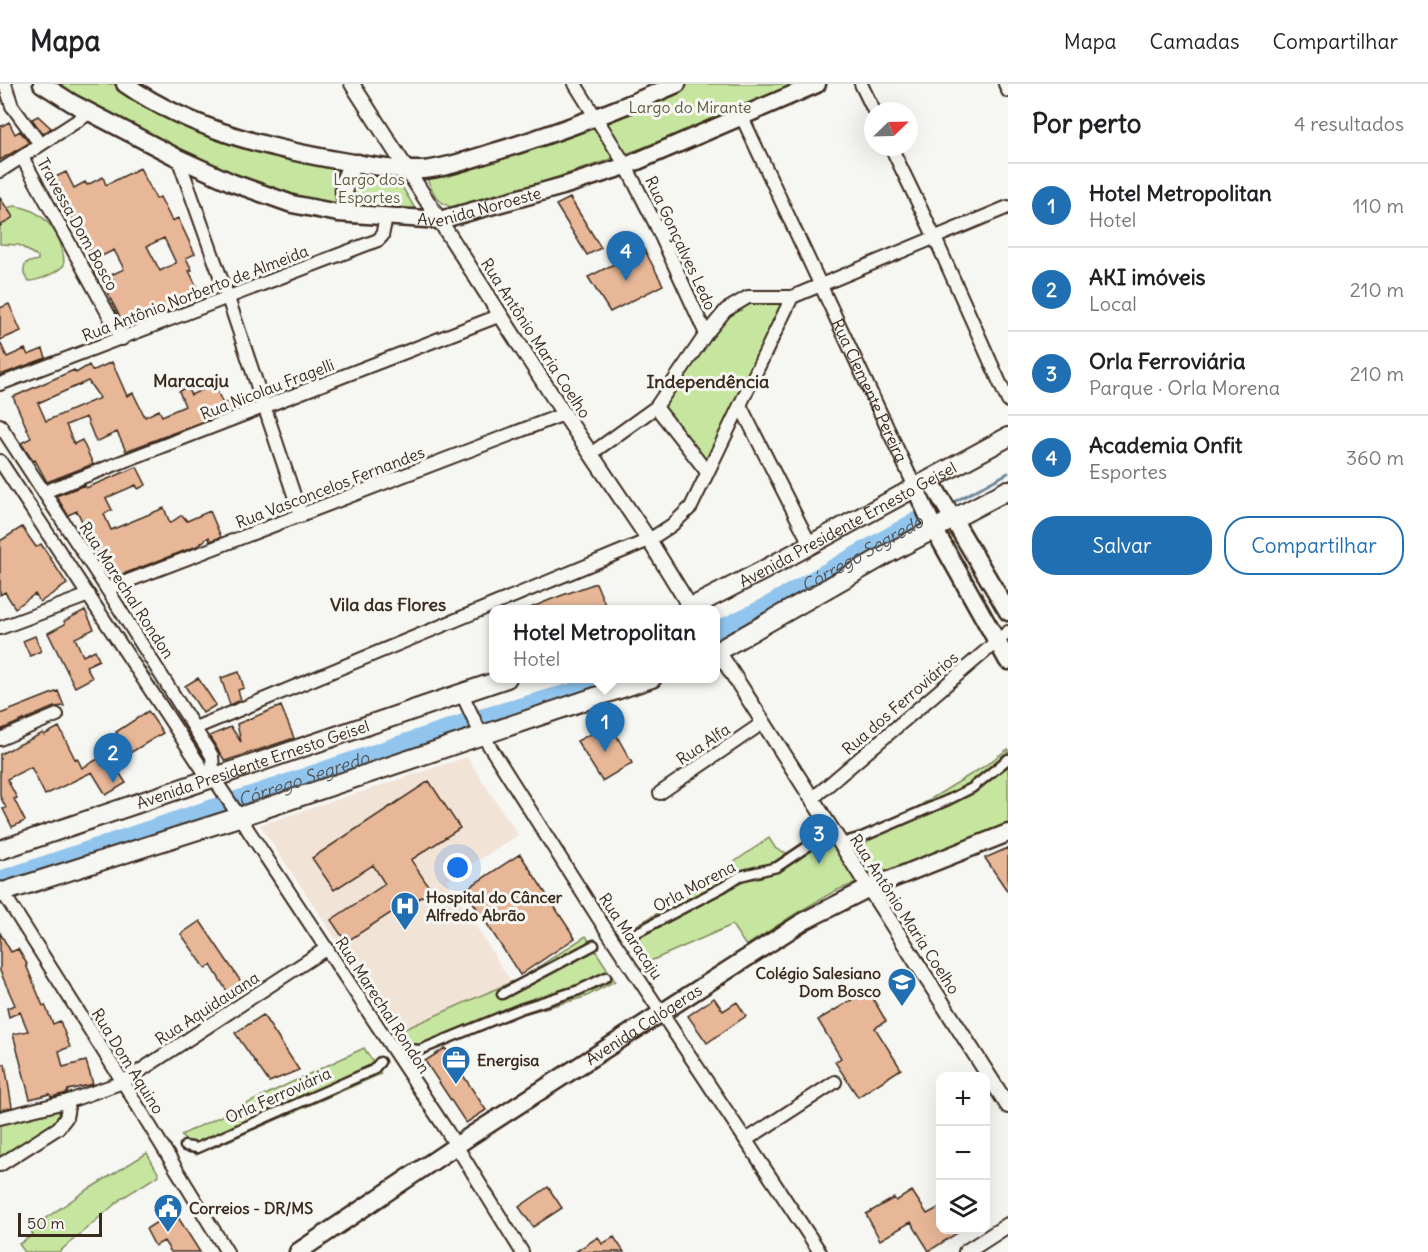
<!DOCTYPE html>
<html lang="pt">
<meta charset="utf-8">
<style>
body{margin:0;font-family:Delius,sans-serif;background:#f6f6f6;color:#202124}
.controls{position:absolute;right:18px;bottom:18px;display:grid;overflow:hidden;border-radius:12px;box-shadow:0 6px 24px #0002}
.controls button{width:54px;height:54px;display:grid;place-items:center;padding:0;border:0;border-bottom:2px solid #e0e0e0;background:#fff;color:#202124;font:30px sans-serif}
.compass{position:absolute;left:864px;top:18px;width:54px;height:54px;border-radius:50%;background:#fff;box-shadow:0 6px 24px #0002;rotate:67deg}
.scale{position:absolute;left:18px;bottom:15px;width:84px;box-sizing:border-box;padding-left:6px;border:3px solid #3b2a1e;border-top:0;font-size:16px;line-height:21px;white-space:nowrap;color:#3b2a1e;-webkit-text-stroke:4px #f6f6f2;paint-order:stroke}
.you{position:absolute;left:458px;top:784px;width:21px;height:21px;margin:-15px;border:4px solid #fff;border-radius:50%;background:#1a73e8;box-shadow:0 0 0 9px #1a73e833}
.badge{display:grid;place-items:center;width:39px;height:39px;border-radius:50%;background:#1f6fb2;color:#fff;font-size:20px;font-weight:700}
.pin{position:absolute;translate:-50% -50px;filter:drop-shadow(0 2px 3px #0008)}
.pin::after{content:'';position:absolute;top:32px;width:21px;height:18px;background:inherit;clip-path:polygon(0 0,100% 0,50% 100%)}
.popup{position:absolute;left:489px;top:521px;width:231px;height:78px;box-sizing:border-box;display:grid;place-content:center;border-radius:12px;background:#fff;filter:drop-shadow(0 2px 4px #0005);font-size:20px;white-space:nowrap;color:#757577}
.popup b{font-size:22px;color:#202124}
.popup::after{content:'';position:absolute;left:50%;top:100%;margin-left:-12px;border:12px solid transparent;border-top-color:#fff}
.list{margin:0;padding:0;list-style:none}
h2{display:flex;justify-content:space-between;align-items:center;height:78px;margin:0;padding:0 24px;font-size:26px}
h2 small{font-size:20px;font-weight:400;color:#757577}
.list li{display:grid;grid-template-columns:39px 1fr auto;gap:18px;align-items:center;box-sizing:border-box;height:84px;padding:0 24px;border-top:2px solid #e0e0e0}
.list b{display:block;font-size:22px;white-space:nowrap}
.list p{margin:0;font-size:20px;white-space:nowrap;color:#757577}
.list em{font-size:20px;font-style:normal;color:#757577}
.actions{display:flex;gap:12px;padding:18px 24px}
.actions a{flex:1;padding:14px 0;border:2px solid #1f6fb2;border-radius:24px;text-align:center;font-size:21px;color:#1f6fb2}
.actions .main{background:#1f6fb2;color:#fff}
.icon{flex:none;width:33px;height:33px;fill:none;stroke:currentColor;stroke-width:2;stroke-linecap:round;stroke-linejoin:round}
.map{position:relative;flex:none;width:1008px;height:1168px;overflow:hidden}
header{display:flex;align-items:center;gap:36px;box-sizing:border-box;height:84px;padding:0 30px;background:#fff;border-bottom:2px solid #e0e0e0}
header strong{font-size:28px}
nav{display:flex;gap:33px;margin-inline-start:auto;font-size:21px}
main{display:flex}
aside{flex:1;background:#fff}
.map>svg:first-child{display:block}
</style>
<header>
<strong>Mapa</strong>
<nav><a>Mapa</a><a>Camadas</a><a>Compartilhar</a></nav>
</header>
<main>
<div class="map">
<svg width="1008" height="1168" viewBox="0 0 1008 1168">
<rect width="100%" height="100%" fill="#f6f6f2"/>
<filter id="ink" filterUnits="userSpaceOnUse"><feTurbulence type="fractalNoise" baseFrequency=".0167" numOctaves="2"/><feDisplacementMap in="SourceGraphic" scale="12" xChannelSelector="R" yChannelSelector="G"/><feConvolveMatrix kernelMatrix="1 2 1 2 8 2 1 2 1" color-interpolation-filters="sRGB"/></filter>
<g filter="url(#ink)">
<path fill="#f2e3d7" d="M 467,673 L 518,751 L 447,796 L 511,898 L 398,948 L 260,741 Z"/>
<path fill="#c6e69f" stroke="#80885e" stroke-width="1.5" d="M 53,0 L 118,0 L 168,31 L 395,91 L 416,126 C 385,129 351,123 321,117 C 295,111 270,105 246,96 C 178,73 116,34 53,0 Z
M 688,0 L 799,0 C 688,51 574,90 457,124 C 437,122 432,107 425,90 L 610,34 Z
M 14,122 C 44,125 64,151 64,181 C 58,188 39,197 29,197 C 23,192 23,185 26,179 L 38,176 L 38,173 L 19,161 L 0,160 L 0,142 L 13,133 L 7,124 Z
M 748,213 L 792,213 L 707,388 L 656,323 L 706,250 Z
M 1008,665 L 1008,742 L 835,807 L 795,830 L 746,862 L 732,841 L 646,879 L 626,847 L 667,824 L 769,754 L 776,765 L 789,770 L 813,755 L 860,750 L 911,727 L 983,683 Z
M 586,852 L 615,897 L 585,913 L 512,933 L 416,972 L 398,948 L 523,893 Z
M 364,964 L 381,990 L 196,1071 L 181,1051 Z
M 59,1027 L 63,1029 L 64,1033 L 0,1076 L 0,1040 Z
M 147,1069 L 159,1091 L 122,1114 L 59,1168 L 23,1168 L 24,1167 L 19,1160 L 33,1151 L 30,1145 L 84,1108 Z"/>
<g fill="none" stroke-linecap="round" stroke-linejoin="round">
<path stroke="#6f879b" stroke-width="3" d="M 952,419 L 1008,389"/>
<g stroke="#91c5ee" stroke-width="20">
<path id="s1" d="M 716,548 L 764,525 L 932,429"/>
<path id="s2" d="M 0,797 L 470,638 L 575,608 L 608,594"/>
</g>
</g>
<path fill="#e7b797" stroke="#3b2a1e" stroke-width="1.5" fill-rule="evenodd" d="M 38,32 L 51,44 L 43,50 L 32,35 Z
M 9,38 L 15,50 L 20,47 L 29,59 L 0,76 L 0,43 Z
M 140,84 L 156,115 L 160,113 L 172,137 L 178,134 L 195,170 L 186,174 L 192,186 L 189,187 L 198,205 L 174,217 L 177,222 L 165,228 L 150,234 L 147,230 L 124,241 L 106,206 L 116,201 L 111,191 L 124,185 L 114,166 L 92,177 L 87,166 L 89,165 L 51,95 L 66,88 L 74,104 L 85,98 L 87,101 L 103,93 L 106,101 ZM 164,154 L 176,179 L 160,187 L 147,162 Z
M 0,114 L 13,133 L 0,142 Z
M 570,114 L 601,164 L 587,171 L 556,121 Z
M 644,165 L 663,201 L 610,228 L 588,193 Z
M 9,220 L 21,247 L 0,256 L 0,224 Z
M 0,258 L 7,273 L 25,265 L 28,271 L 43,265 L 46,274 L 0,291 Z
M 112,278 L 127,312 L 133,309 L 145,333 L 159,326 L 162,332 L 185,322 L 179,307 L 187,303 L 191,311 L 214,300 L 223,320 L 240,313 L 244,322 L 126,367 L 117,348 L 96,358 L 86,333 L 66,341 L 74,360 L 82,356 L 93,380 L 47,398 L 35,376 L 33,377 L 21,359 L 31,354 L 13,313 L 74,286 L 76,289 L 89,281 L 92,287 ZM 88,297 L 100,314 L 46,337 L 38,319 Z
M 137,383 L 146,401 L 138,405 L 136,401 L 106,414 L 112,426 L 104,430 L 111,446 L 164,424 L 170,439 L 182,431 L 187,437 L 210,427 L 221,453 L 210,457 L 209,453 L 197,462 L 110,495 L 77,427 L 68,431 L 56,412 L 85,401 L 86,404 Z
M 22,443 L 36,463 L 41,460 L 67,500 L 40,518 L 35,510 L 15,524 L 5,508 L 0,511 L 0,457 Z
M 596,499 L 607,525 L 528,525 L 552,515 Z
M 85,526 L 94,545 L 75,554 L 83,572 L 95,566 L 99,576 L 86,582 L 92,594 L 75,603 L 48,549 L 65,540 L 64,537 Z
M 35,552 L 41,567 L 30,572 L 23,557 Z
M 239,588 L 244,604 L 238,606 L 241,616 L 230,621 L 221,594 Z
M 198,594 L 216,621 L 203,629 L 185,602 Z
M 58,607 L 64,622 L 54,623 L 0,646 L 0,630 Z
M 281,622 L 294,654 L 225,677 L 209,652 L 231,643 L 241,658 L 237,640 Z
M 148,627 L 163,649 L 130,669 L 116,648 Z
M 610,640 L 632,679 L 602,697 L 577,657 Z
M 59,643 L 75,675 L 77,674 L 82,684 L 107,670 L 126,699 L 106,711 L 92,688 L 45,711 L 31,683 L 7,695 L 17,714 L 14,715 L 25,737 L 12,743 L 3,725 L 6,724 L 0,712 L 0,670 L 43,649 L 44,651 Z
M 429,697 L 460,744 L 411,776 L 431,806 L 402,826 L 400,823 L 346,858 L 331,836 L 385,800 L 373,781 L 334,806 L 312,774 Z
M 1008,764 L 1008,808 L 985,774 Z
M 520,770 L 575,854 L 520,891 L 465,806 Z
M 200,837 L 246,905 L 231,914 L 211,881 L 206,885 L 181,850 Z
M 0,849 L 11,868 L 18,865 L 27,880 L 26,881 L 43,922 L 45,921 L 53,940 L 60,937 L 70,963 L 59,967 L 63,983 L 86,977 L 93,1000 L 68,1006 L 67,1009 L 51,1013 L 50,1010 L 30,1015 L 13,950 L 28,947 L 20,928 L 9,933 L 7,924 L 15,921 L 0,887 Z
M 868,906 L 886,937 L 875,944 L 901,985 L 858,1013 L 835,978 L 841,974 L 818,936 Z
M 714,914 L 723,927 L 737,918 L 746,932 L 707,959 L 688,932 Z
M 263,931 L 299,986 L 269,998 L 235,949 Z
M 445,964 L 486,1026 L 466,1039 L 425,977 Z
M 0,980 L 5,980 L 12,1023 L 0,1026 Z
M 548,1103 L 562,1124 L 533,1143 L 519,1123 Z
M 912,1107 L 927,1130 L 940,1123 L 940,1146 L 962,1146 L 929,1167 L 911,1138 L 880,1156 L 866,1130 L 894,1114 L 896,1117 Z
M 174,1127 L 200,1168 L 171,1168 L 164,1157 L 155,1162 L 146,1145 Z
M 598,1153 L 602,1160 L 614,1153 L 624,1168 L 575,1168 Z"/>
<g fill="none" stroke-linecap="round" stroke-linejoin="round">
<g stroke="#3b2a1e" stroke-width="13">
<path id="pedestrian" d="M 841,759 L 862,753 L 948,716 L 972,704 L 1008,675
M 632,851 L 723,803 L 740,792 L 777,783 L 832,746
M 502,910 L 594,861
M 409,965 L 420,966 L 520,925 L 579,906 L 606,893
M 185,1062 L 197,1064 L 373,986 L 380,978"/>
</g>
<g stroke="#3b2a1e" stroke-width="16">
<g id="minor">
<path d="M 5,0 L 12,22 L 40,60"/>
<path d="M 575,0 L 626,82 L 655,139 L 706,250"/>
<path d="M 861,0 L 874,27"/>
<path d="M 1005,0 L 1008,7"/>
<path id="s3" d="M 741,31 L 915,403"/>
<path d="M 891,63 L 935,154 L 1008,317"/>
<path d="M 22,73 L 122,255"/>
<path d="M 178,74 L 228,214 L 301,432"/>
<path d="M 0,87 L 91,28"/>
<path d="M 0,300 L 378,156 L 382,152 L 386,133"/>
<path d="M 656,323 L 707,388"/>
<path d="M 741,323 L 810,460"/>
<path d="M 0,341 L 107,505 L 212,672 L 214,694 L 217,699 L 447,1047 L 522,1168"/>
<path d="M 592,369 L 656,323 L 706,250 L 726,226 L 748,213 L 792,213"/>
<path d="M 0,377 L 203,686 L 214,694"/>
<path d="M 44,408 L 501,231"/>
<path d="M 107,505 L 564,330"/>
<path d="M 0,544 L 89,511"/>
<path d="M 462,610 L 478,644 L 599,835 L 820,1168"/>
<path d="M 195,644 L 649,456 L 672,441 L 691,423 L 792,213 L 1008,123"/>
<path d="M 0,655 L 57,631"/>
<path d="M 660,709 L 764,638"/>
<path d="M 812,715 L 1008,548"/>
<path d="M 0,804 L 123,998 L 227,1168"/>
<path d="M 0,1034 L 69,1017 L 123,998 L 327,864"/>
<path d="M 746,1056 L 835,998"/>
<path d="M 0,1081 L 58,1044 L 66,1034 L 69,1017"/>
</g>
</g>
<g stroke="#3b2a1e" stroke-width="18">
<path id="tertiary" d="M 352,0 L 564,330 L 649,456 L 692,526
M 716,564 L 1008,1022
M 966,1168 L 1008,1141"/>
</g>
<g stroke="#3b2a1e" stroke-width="21">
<g id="secondary">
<path id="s4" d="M 42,0 L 72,19 L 178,74 L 233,99 L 292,120 L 338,129 L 440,136 L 563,102 L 626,82 L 817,0"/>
<path d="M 125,0 C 194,48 279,67 360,80 C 381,83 402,87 423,86 C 447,84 471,75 494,68 C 557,49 617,26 677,0"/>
<path d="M 354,130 C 341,115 339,90 358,79"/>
<path d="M 930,396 L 1008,528"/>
<path d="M 915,403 L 934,445 L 1008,577"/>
<path id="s5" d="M 298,1168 L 472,1051 L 804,837 L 869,804 L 1008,749"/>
</g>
</g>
<g stroke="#3b2a1e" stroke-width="22">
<g id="primary">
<path id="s6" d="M 686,526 L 762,487 L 1008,353"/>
<path d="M 716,568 L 889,469 L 1008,406"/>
<path id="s7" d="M 0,766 L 507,594"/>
<path d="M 0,809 L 239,733 L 652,594"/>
</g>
</g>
<use href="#pedestrian" stroke="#f6f6f2" stroke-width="8"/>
<use href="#minor" stroke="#f6f6f2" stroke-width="12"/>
<use href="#tertiary" stroke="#f6f6f2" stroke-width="14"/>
<use href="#secondary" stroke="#f6f6f2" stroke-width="16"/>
<use href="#primary" stroke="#f6f6f2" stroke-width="18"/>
</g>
</g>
<defs>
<g id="hospital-pin" transform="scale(1.5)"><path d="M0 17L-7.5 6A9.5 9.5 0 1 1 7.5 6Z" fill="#1f6fb2" stroke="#f6f6f2"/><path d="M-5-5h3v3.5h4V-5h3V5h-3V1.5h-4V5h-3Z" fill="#fff"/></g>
<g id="school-pin" transform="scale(1.5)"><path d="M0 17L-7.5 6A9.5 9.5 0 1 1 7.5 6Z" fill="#1f6fb2" stroke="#f6f6f2"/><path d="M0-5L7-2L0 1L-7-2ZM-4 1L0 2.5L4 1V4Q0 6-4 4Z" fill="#fff"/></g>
<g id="office-pin" transform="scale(1.5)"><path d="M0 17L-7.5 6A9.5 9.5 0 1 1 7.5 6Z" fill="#1f6fb2" stroke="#f6f6f2"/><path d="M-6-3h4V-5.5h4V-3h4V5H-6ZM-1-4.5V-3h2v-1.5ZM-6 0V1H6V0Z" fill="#fff"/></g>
<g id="civic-pin" transform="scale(1.5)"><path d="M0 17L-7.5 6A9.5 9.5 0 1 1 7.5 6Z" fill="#1f6fb2" stroke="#f6f6f2"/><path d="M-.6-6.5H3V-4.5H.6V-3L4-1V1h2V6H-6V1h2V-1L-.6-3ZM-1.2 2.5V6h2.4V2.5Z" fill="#fff"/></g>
</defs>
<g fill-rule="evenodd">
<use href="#hospital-pin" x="405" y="822"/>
<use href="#school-pin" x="902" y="898"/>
<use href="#office-pin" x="456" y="976"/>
<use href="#civic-pin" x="168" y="1124"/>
</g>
<g text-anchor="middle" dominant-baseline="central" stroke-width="6" stroke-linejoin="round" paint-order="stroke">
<g font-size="16" fill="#5e593e" stroke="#f6f6f2">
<text x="690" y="23">Largo do Mirante</text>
<text x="369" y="95">Largo dos<tspan x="369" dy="18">Esportes</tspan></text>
</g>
<g font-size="16" fill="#3b2a1e" stroke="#f6f6f2">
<text stroke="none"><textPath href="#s4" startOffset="468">Avenida Noroeste</textPath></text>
<text transform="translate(78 140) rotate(61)">Travessa Dom Bosco</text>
<text transform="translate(681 159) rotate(65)">Rua Gonçalves Ledo</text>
<text transform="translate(195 209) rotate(-21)">Rua Antônio Norberto de Almeida</text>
<text transform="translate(536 254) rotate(57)">Rua Antônio Maria Coelho</text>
<text transform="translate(267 305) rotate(-21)">Rua Nicolau Fragelli</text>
<text stroke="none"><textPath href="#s3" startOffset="304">Rua Clemente Pereira</textPath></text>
<text transform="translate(330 403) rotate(-21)">Rua Vasconcelos Fernandes</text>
<text stroke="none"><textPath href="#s6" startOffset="183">Avenida Presidente Ernesto Geisel</textPath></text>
<text transform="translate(127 506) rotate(57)">Rua Marechal Rondon</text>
<text transform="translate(900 619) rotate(-41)">Rua dos Ferroviários</text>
<text transform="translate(703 660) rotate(-34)">Rua Alfa</text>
<text stroke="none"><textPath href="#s7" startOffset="267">Avenida Presidente Ernesto Geisel</textPath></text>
<text transform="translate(694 802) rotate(-28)">Orla Morena</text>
<text transform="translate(905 830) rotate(57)">Rua Antônio Maria Coelho</text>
<text transform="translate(631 852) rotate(56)">Rua Maracaju</text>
<text transform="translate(383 921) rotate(57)">Rua Marechal Rondon</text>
<text transform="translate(207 924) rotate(-33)">Rua Aquidauana</text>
<text stroke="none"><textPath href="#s5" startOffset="414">Avenida Calógeras</textPath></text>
<text transform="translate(128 977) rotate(58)">Rua Dom Aquino</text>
<text transform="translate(278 1011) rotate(-24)">Orla Ferroviária</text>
</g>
<g font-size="16" font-weight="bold" fill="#3b2a1e" stroke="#f6f6f2" text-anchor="start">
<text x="426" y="813">Hospital do Câncer<tspan x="426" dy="18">Alfredo Abrão</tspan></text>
<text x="881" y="889" text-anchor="end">Colégio Salesiano<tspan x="881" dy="18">Dom Bosco</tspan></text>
<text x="477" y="976">Energisa</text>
<text x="189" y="1124">Correios - DR/MS</text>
</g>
<g font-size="18" font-weight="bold" fill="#3b2a1e" stroke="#f6f6f2">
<text x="191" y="296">Maracaju</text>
<text x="708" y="297">Independência</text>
<text x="388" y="520">Vila das Flores</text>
</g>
<g font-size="18" font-style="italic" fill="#55585c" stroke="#f6f6f2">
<text stroke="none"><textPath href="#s1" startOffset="166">Córrego Segredo</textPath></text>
<text stroke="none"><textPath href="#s2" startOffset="320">Córrego Segredo</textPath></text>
</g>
</g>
</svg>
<div class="controls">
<button>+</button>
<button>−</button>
<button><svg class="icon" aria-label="layers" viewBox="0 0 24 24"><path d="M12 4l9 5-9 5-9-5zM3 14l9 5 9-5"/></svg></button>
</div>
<svg class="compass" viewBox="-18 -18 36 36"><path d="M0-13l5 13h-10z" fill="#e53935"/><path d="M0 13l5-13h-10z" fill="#757577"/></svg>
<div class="scale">50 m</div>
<div class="you"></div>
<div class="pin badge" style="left:605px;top:668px">1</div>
<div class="popup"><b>Hotel Metropolitan</b>Hotel</div>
<div class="pin badge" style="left:113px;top:699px">2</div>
<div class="pin badge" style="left:819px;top:780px">3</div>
<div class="pin badge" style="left:626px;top:197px">4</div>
</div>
<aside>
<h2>Por perto<small>4 resultados</small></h2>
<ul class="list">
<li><span class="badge">1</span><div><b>Hotel Metropolitan</b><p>Hotel</p></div><em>110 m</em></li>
<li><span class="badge">2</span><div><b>AKI imóveis</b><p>Local</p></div><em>210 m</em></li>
<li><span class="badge">3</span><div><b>Orla Ferroviária</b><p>Parque · Orla Morena</p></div><em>210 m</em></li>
<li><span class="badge">4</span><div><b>Academia Onfit</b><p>Esportes</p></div><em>360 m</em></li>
</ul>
<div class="actions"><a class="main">Salvar</a><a>Compartilhar</a></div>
</aside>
</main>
